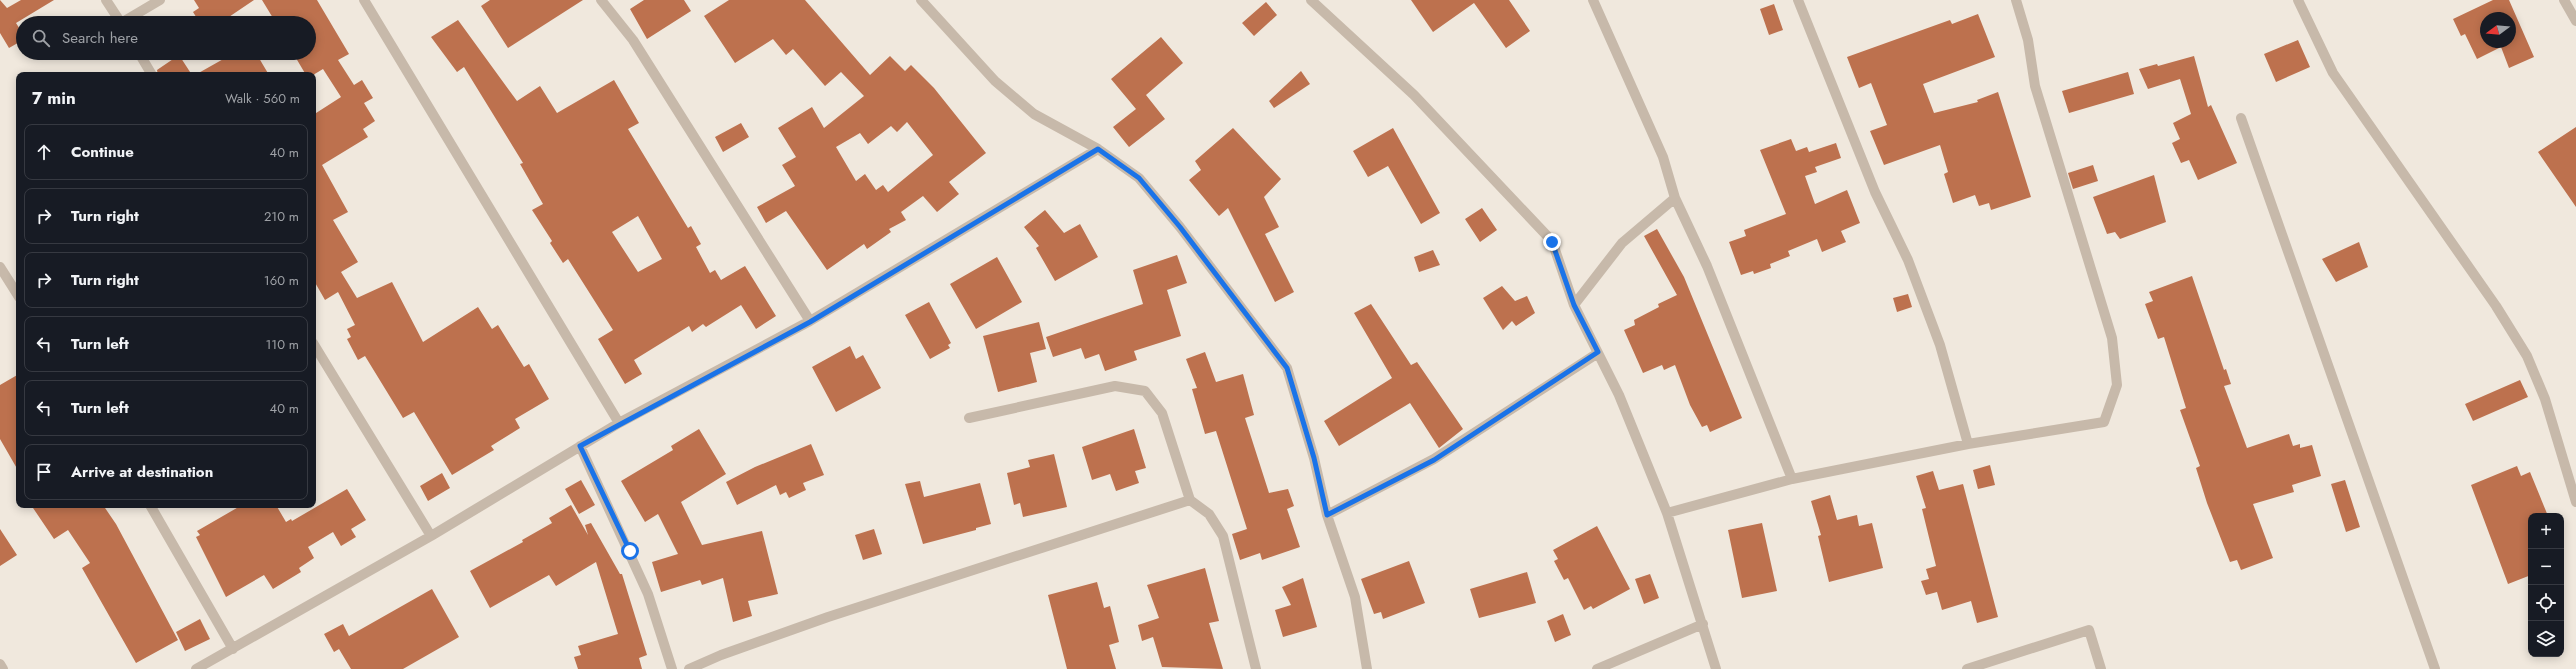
<!DOCTYPE html>
<meta charset="utf-8">
<style>
body{margin:0;font-family:Jost,sans-serif;background:#242831;color:#f1f3f6}
.controls{position:absolute;right:12px;bottom:12px;display:grid;overflow:hidden;border-radius:8px;box-shadow:0 2px 10px #0003}
.controls button{width:36px;height:36px;display:grid;place-items:center;padding:0;border:0;border-bottom:1px solid #363941;background:#171b24;color:#f1f3f6;font:20px sans-serif}
.compass{position:absolute;left:2480px;top:12px;width:36px;height:36px;border-radius:50%;background:#171b24;box-shadow:0 2px 10px #0003;rotate:254deg}
.stop{position:absolute;width:12px;height:12px;margin:-9px;border:3px solid #1a73e8;border-radius:50%;background:#fff}
.stop.end{background:#1a73e8;border-color:#fff;box-shadow:0 1px 4px #0008}
.list{margin:0;padding:0;list-style:none}
h2{display:flex;justify-content:space-between;align-items:center;height:52px;margin:0;padding:0 16px;font-size:17px}
h2 small{font-size:13px;font-weight:400;color:#9ea1a6}
.list li{display:grid;grid-template-columns:26px 1fr auto;gap:12px;align-items:center;box-sizing:border-box;height:56px;margin:0 8px 8px;padding:0 8px;border:1px solid #363941;border-radius:8px}
.list b{display:block;font-size:15px;white-space:nowrap}
.list em{font-size:13px;font-style:normal;color:#9ea1a6}
.icon{flex:none;width:22px;height:22px;fill:none;stroke:currentColor;stroke-width:2;stroke-linecap:round;stroke-linejoin:round}
.map{position:relative;flex:none;width:2576px;height:669px;overflow:hidden}
.search{position:absolute;background:#171b24;box-shadow:0 2px 10px #0003;left:16px;top:16px;width:300px;height:44px;display:flex;align-items:center;gap:10px;box-sizing:border-box;padding:0 14px;border-radius:22px;color:#9ea1a6;font-size:15px}
.panel{position:absolute;background:#171b24;box-shadow:0 2px 10px #0003;left:16px;top:72px;width:300px;height:436px;border-radius:8px}
.map>svg:first-child{display:block}
</style>
<div class="map">
<svg width="2576" height="669" viewBox="0 0 2576 669">
<rect width="100%" height="100%" fill="#f0e8dd"/>
<path fill="#bd714e" fill-rule="evenodd" d="M 0,0 L 7,8 L 21,0 L 54,0 L 16,23 L 23,34 L 23,40 L 9,48 L 0,33 Z
M 194,0 L 254,0 L 220,23 L 200,23 L 193,12 L 199,8 Z
M 262,0 L 317,0 L 349,54 L 338,60 L 354,85 L 362,80 L 373,98 L 364,103 L 375,121 L 363,129 L 368,137 L 322,165 L 348,212 L 333,220 L 358,262 L 341,272 L 357,298 L 392,282 L 423,342 L 478,307 L 492,329 L 498,325 L 524,367 L 529,364 L 549,399 L 515,419 L 520,428 L 491,446 L 494,450 L 452,475 L 414,412 L 403,418 L 365,356 L 358,360 L 347,339 L 351,337 L 347,329 L 355,325 L 338,292 L 325,300 L 313,279 L 313,115 L 341,97 L 323,69 L 313,75 L 306,75 L 293,53 L 309,53 L 309,23 L 276,23 Z
M 490,0 L 583,0 L 508,48 L 481,6 Z
M 644,0 L 684,0 L 691,11 L 647,39 L 630,9 Z
M 729,0 L 805,0 L 870,75 L 890,56 L 905,71 L 911,65 L 934,88 L 986,153 L 949,182 L 959,194 L 937,212 L 923,196 L 901,212 L 906,220 L 889,229 L 891,232 L 867,249 L 864,244 L 827,270 L 786,211 L 766,223 L 757,207 L 795,186 L 782,165 L 796,157 L 778,128 L 812,107 L 824,128 L 864,96 L 841,72 L 825,86 L 793,49 L 786,55 L 773,39 L 735,63 L 704,16 ZM 907,122 L 933,155 L 888,192 L 883,185 L 876,190 L 865,174 L 856,181 L 836,147 L 860,133 L 868,144 L 891,126 L 897,132 Z
M 1411,0 L 1509,0 L 1530,31 L 1506,48 L 1474,3 L 1433,32 Z
M 2493,0 L 2509,0 L 2534,57 L 2509,68 L 2501,47 L 2477,59 L 2465,34 L 2461,36 L 2453,19 ZM 2486,18 L 2510,18 L 2510,42 L 2486,42 Z
M 1266,2 L 1277,15 L 1254,36 L 1242,23 Z
M 1774,4 L 1783,30 L 1769,35 L 1760,9 Z
M 1978,14 L 1995,57 L 1923,84 L 1934,113 L 1978,102 L 1977,100 L 1998,92 L 2031,197 L 1991,210 L 1989,203 L 1979,206 L 1975,195 L 1953,203 L 1944,174 L 1948,172 L 1940,145 L 1884,165 L 1870,131 L 1887,125 L 1871,83 L 1859,88 L 1847,57 L 1950,20 L 1952,24 Z
M 458,20 L 517,101 L 540,86 L 557,113 L 614,80 L 639,123 L 628,129 L 688,228 L 691,226 L 701,244 L 696,247 L 710,273 L 715,270 L 721,280 L 745,266 L 776,316 L 756,329 L 741,305 L 706,327 L 703,324 L 692,332 L 689,326 L 634,360 L 642,374 L 625,384 L 598,339 L 613,330 L 568,259 L 563,263 L 550,243 L 552,241 L 532,210 L 543,204 L 520,164 L 523,163 L 464,67 L 457,72 L 431,37 ZM 638,216 L 662,259 L 638,272 L 612,232 Z
M 1161,37 L 1183,63 L 1146,95 L 1165,119 L 1129,147 L 1113,127 L 1136,109 L 1111,79 Z
M 2298,40 L 2310,67 L 2276,82 L 2264,54 Z
M 234,53 L 256,53 L 269,75 L 195,75 Z
M 179,55 L 192,75 L 158,75 L 157,70 Z
M 2194,56 L 2208,107 L 2211,105 L 2237,163 L 2198,180 L 2189,160 L 2181,163 L 2172,143 L 2180,139 L 2173,123 L 2191,114 L 2180,79 L 2148,89 L 2139,69 L 2157,64 L 2158,66 Z
M 1301,71 L 1310,84 L 1274,108 L 1269,101 Z
M 2128,72 L 2134,94 L 2069,113 L 2062,91 Z
M 741,123 L 749,137 L 723,152 L 715,137 Z
M 2576,127 L 2576,207 L 2538,152 Z
M 1233,128 L 1281,179 L 1264,197 L 1279,227 L 1265,234 L 1294,292 L 1275,302 L 1228,208 L 1219,216 L 1189,180 L 1201,170 L 1195,161 Z
M 1393,128 L 1440,213 L 1421,224 L 1388,166 L 1368,177 L 1353,151 Z
M 1791,139 L 1796,151 L 1807,147 L 1809,152 L 1836,143 L 1841,158 L 1815,167 L 1817,172 L 1805,176 L 1815,204 L 1847,190 L 1860,223 L 1841,231 L 1846,242 L 1822,252 L 1817,239 L 1788,251 L 1790,256 L 1770,264 L 1771,268 L 1754,274 L 1753,271 L 1741,275 L 1729,242 L 1746,236 L 1744,230 L 1786,214 L 1760,150 Z
M 2093,165 L 2098,181 L 2073,189 L 2068,173 Z
M 2154,175 L 2166,222 L 2120,239 L 2115,232 L 2107,234 L 2093,197 Z
M 1482,208 L 1497,230 L 1480,242 L 1465,219 Z
M 1045,210 L 1064,233 L 1080,224 L 1098,257 L 1055,281 L 1036,248 L 1039,246 L 1024,227 Z
M 1657,229 L 1684,277 L 1742,418 L 1710,432 L 1707,425 L 1702,427 L 1690,405 L 1675,365 L 1664,370 L 1662,365 L 1643,373 L 1624,330 L 1635,325 L 1634,320 L 1659,307 L 1658,304 L 1677,295 L 1644,236 Z
M 2359,242 L 2368,267 L 2336,282 L 2322,259 Z
M 1433,250 L 1440,265 L 1419,272 L 1414,257 Z
M 1177,255 L 1187,283 L 1167,290 L 1181,336 L 1134,351 L 1137,360 L 1105,371 L 1099,354 L 1085,359 L 1081,348 L 1053,357 L 1046,337 L 1143,304 L 1133,270 Z
M 997,257 L 1022,302 L 976,329 L 950,284 Z
M 2192,276 L 2224,370 L 2226,369 L 2231,384 L 2224,386 L 2247,448 L 2289,434 L 2293,446 L 2300,444 L 2300,448 L 2312,445 L 2321,476 L 2292,485 L 2294,492 L 2253,504 L 2273,558 L 2241,570 L 2237,560 L 2230,562 L 2207,503 L 2196,468 L 2200,466 L 2180,410 L 2186,408 L 2164,337 L 2158,339 L 2145,304 L 2153,301 L 2149,292 Z
M 1502,286 L 1515,301 L 1527,296 L 1535,313 L 1516,326 L 1512,321 L 1503,330 L 1483,298 Z
M 1908,294 L 1912,307 L 1897,312 L 1893,298 Z
M 929,302 L 951,343 L 948,345 L 950,348 L 930,359 L 905,315 Z
M 1371,304 L 1411,365 L 1417,362 L 1463,429 L 1439,448 L 1410,403 L 1339,446 L 1324,421 L 1392,378 L 1354,313 Z
M 1039,322 L 1046,349 L 1030,353 L 1037,382 L 998,392 L 983,336 Z
M 850,346 L 856,359 L 863,355 L 881,388 L 836,412 L 812,367 Z
M 1205,352 L 1216,382 L 1243,374 L 1254,415 L 1245,418 L 1269,493 L 1288,489 L 1294,506 L 1287,509 L 1300,547 L 1262,560 L 1260,553 L 1240,560 L 1232,534 L 1247,529 L 1216,431 L 1205,434 L 1192,389 L 1197,388 L 1186,359 Z
M 19,374 L 19,472 L 0,439 L 0,385 Z
M 2520,380 L 2528,397 L 2473,421 L 2465,404 Z
M 699,429 L 726,474 L 681,502 L 702,545 L 762,531 L 778,594 L 748,601 L 752,616 L 733,622 L 723,578 L 702,585 L 700,580 L 661,592 L 652,562 L 678,554 L 658,514 L 645,522 L 621,481 L 673,450 L 671,446 Z
M 1134,429 L 1146,468 L 1135,471 L 1139,483 L 1116,491 L 1110,474 L 1092,480 L 1082,447 Z
M 811,444 L 824,475 L 803,483 L 806,490 L 789,498 L 786,492 L 780,495 L 776,485 L 737,505 L 726,482 L 755,467 Z
M 1054,454 L 1067,507 L 1023,517 L 1020,503 L 1014,505 L 1007,473 L 1030,467 L 1028,460 Z
M 1990,465 L 1995,485 L 1978,489 L 1973,470 Z
M 2517,466 L 2521,476 L 2530,472 L 2548,516 L 2531,516 L 2531,575 L 2508,584 L 2471,485 Z
M 1933,471 L 1939,490 L 1963,484 L 1998,617 L 1977,623 L 1971,601 L 1942,610 L 1937,592 L 1926,595 L 1921,581 L 1929,579 L 1926,569 L 1936,566 L 1922,509 L 1926,508 L 1916,476 Z
M 442,473 L 450,488 L 428,501 L 420,486 Z
M 581,480 L 595,505 L 579,514 L 565,489 Z
M 2345,480 L 2360,527 L 2346,532 L 2331,484 Z
M 920,481 L 924,497 L 980,483 L 991,524 L 976,528 L 976,530 L 923,544 L 905,484 Z
M 347,489 L 366,520 L 351,529 L 356,537 L 341,546 L 333,532 L 308,547 L 314,558 L 299,568 L 301,572 L 273,589 L 264,575 L 226,597 L 196,537 L 200,535 L 197,531 L 242,505 L 276,505 L 286,522 L 291,519 L 292,521 Z
M 1830,495 L 1837,520 L 1857,515 L 1859,526 L 1872,523 L 1883,568 L 1829,582 L 1818,536 L 1821,535 L 1811,501 Z
M 31,505 L 103,505 L 116,524 L 178,640 L 136,663 L 82,568 L 90,563 L 68,530 L 54,539 Z
M 571,505 L 588,535 L 585,525 L 591,523 L 620,574 L 622,574 L 647,655 L 639,658 L 642,669 L 578,669 L 574,657 L 581,655 L 578,646 L 618,634 L 596,562 L 556,586 L 549,575 L 490,608 L 470,571 L 523,542 L 522,540 L 552,523 L 549,518 Z
M 1762,523 L 1777,591 L 1742,598 L 1728,530 Z
M 1597,526 L 1630,589 L 1593,609 L 1591,606 L 1584,610 L 1568,578 L 1564,580 L 1554,561 L 1558,559 L 1553,550 Z
M 0,529 L 17,555 L 0,566 Z
M 874,529 L 882,554 L 863,560 L 855,535 Z
M 1409,561 L 1425,603 L 1383,619 L 1381,612 L 1374,614 L 1361,579 Z
M 1205,568 L 1219,621 L 1209,623 L 1223,669 L 1162,667 L 1153,637 L 1142,641 L 1138,625 L 1159,618 L 1147,585 Z
M 1527,572 L 1536,603 L 1479,618 L 1470,589 Z
M 1650,574 L 1659,598 L 1644,604 L 1635,579 Z
M 1303,578 L 1317,627 L 1283,637 L 1275,610 L 1291,605 L 1282,587 Z
M 1097,582 L 1104,608 L 1110,606 L 1119,642 L 1109,645 L 1116,669 L 1067,669 L 1048,595 Z
M 432,589 L 459,637 L 403,669 L 351,669 L 339,649 L 334,652 L 324,634 L 343,624 L 349,636 Z
M 1563,614 L 1571,635 L 1555,642 L 1547,621 Z
M 200,619 L 210,639 L 185,651 L 176,632 Z"/>
<g fill="none" stroke-linecap="round" stroke-linejoin="round">
<path stroke="#c7b9aa" stroke-width="10" d="M 106,0 L 121,23
M 364,0 L 619,423
M 601,0 L 633,40 L 810,321
M 921,0 L 995,81 L 1034,114 L 1098,149 L 1139,178 L 1180,227 L 1287,368 L 1314,458 L 1327,515 L 1355,597 L 1367,669
M 1311,0 L 1414,95 L 1552,241 L 1574,305 L 1619,395 L 1667,513 L 1716,669
M 1593,0 L 1663,157 L 1675,198 L 1707,266 L 1792,479
M 1798,0 L 1875,192 L 1908,260 L 1940,345 L 1968,444
M 2298,0 L 2333,73 L 2496,306 L 2527,356 L 2545,399 L 2576,502
M 2564,0 L 2576,21
M 121,23 L 160,0
M 139,53 L 152,75
M 2241,118 L 2435,669
M 0,267 L 19,297
M 1574,305 L 1622,243 L 1675,198
M 313,343 L 431,536
M 969,418 L 1115,386 L 1145,391 L 1162,413 L 1190,500 L 1209,514 L 1223,536 L 1256,669
M 580,446 L 648,594 L 672,669
M 150,505 L 233,649
M 1667,513 L 1792,479 L 1968,444 L 2104,422 L 2117,385 L 2112,338 L 2035,86 L 2028,40 L 2016,0
M 1327,515 L 1434,459 L 1598,353
M 0,664 L 3,669
M 196,669 L 431,536 L 619,423 L 810,321 L 1098,149
M 689,669 L 721,655 L 828,617 L 1190,500
M 1597,669 L 1703,624
M 1967,669 L 2089,630 L 2101,669"/>
</g>
<g fill="none" stroke-linecap="round" stroke-linejoin="round">
<path stroke="#1a73e8" stroke-width="5" d="M 630,551 L 580,446 L 810,322 L 1098,149 L 1139,178 L 1180,227 L 1287,368 L 1314,458 L 1327,515 L 1434,460 L 1598,352 L 1574,305 L 1552,242"/>
</g>
</svg>
<div class="controls">
<button>+</button>
<button>−</button>
<button><svg class="icon" aria-label="locate" viewBox="0 0 24 24"><circle cx="12" cy="12" r="6"/><path d="M12 2v4M12 18v4M2 12h4M18 12h4"/></svg></button>
<button><svg class="icon" aria-label="layers" viewBox="0 0 24 24"><path d="M12 4l9 5-9 5-9-5zM3 14l9 5 9-5"/></svg></button>
</div>
<svg class="compass" viewBox="-18 -18 36 36"><path d="M0-13l5 13h-10z" fill="#e53935"/><path d="M0 13l5-13h-10z" fill="#9ea1a6"/></svg>
<div class="stop" style="left:630px;top:551px"></div>
<div class="stop end" style="left:1552px;top:242px"></div>
<div class="search"><svg class="icon" aria-label="search" viewBox="0 0 24 24"><circle cx="10" cy="10" r="6"/><path d="M15 15l6 6"/></svg>Search here</div>
<section class="panel">
<h2>7 min<small>Walk · 560 m</small></h2>
<ul class="list">
<li><svg class="icon" aria-label="ahead" viewBox="0 0 24 24"><path d="M12 20V5M6 11l6-6 6 6"/></svg><div><b>Continue</b></div><em>40 m</em></li>
<li><svg class="icon" aria-label="right" viewBox="0 0 24 24"><path d="M7 20v-9h11M14 6l5 5-5 5"/></svg><div><b>Turn right</b></div><em>210 m</em></li>
<li><svg class="icon" aria-label="right" viewBox="0 0 24 24"><path d="M7 20v-9h11M14 6l5 5-5 5"/></svg><div><b>Turn right</b></div><em>160 m</em></li>
<li><svg class="icon" aria-label="left" viewBox="0 0 24 24"><path d="M17 20v-9H6M10 6l-5 5 5 5"/></svg><div><b>Turn left</b></div><em>110 m</em></li>
<li><svg class="icon" aria-label="left" viewBox="0 0 24 24"><path d="M17 20v-9H6M10 6l-5 5 5 5"/></svg><div><b>Turn left</b></div><em>40 m</em></li>
<li><svg class="icon" aria-label="arrive" viewBox="0 0 24 24"><path d="M6 21V4h12l-3 4 3 4H6"/></svg><div><b>Arrive at destination</b></div></li>
</ul>
</section>
</div>
